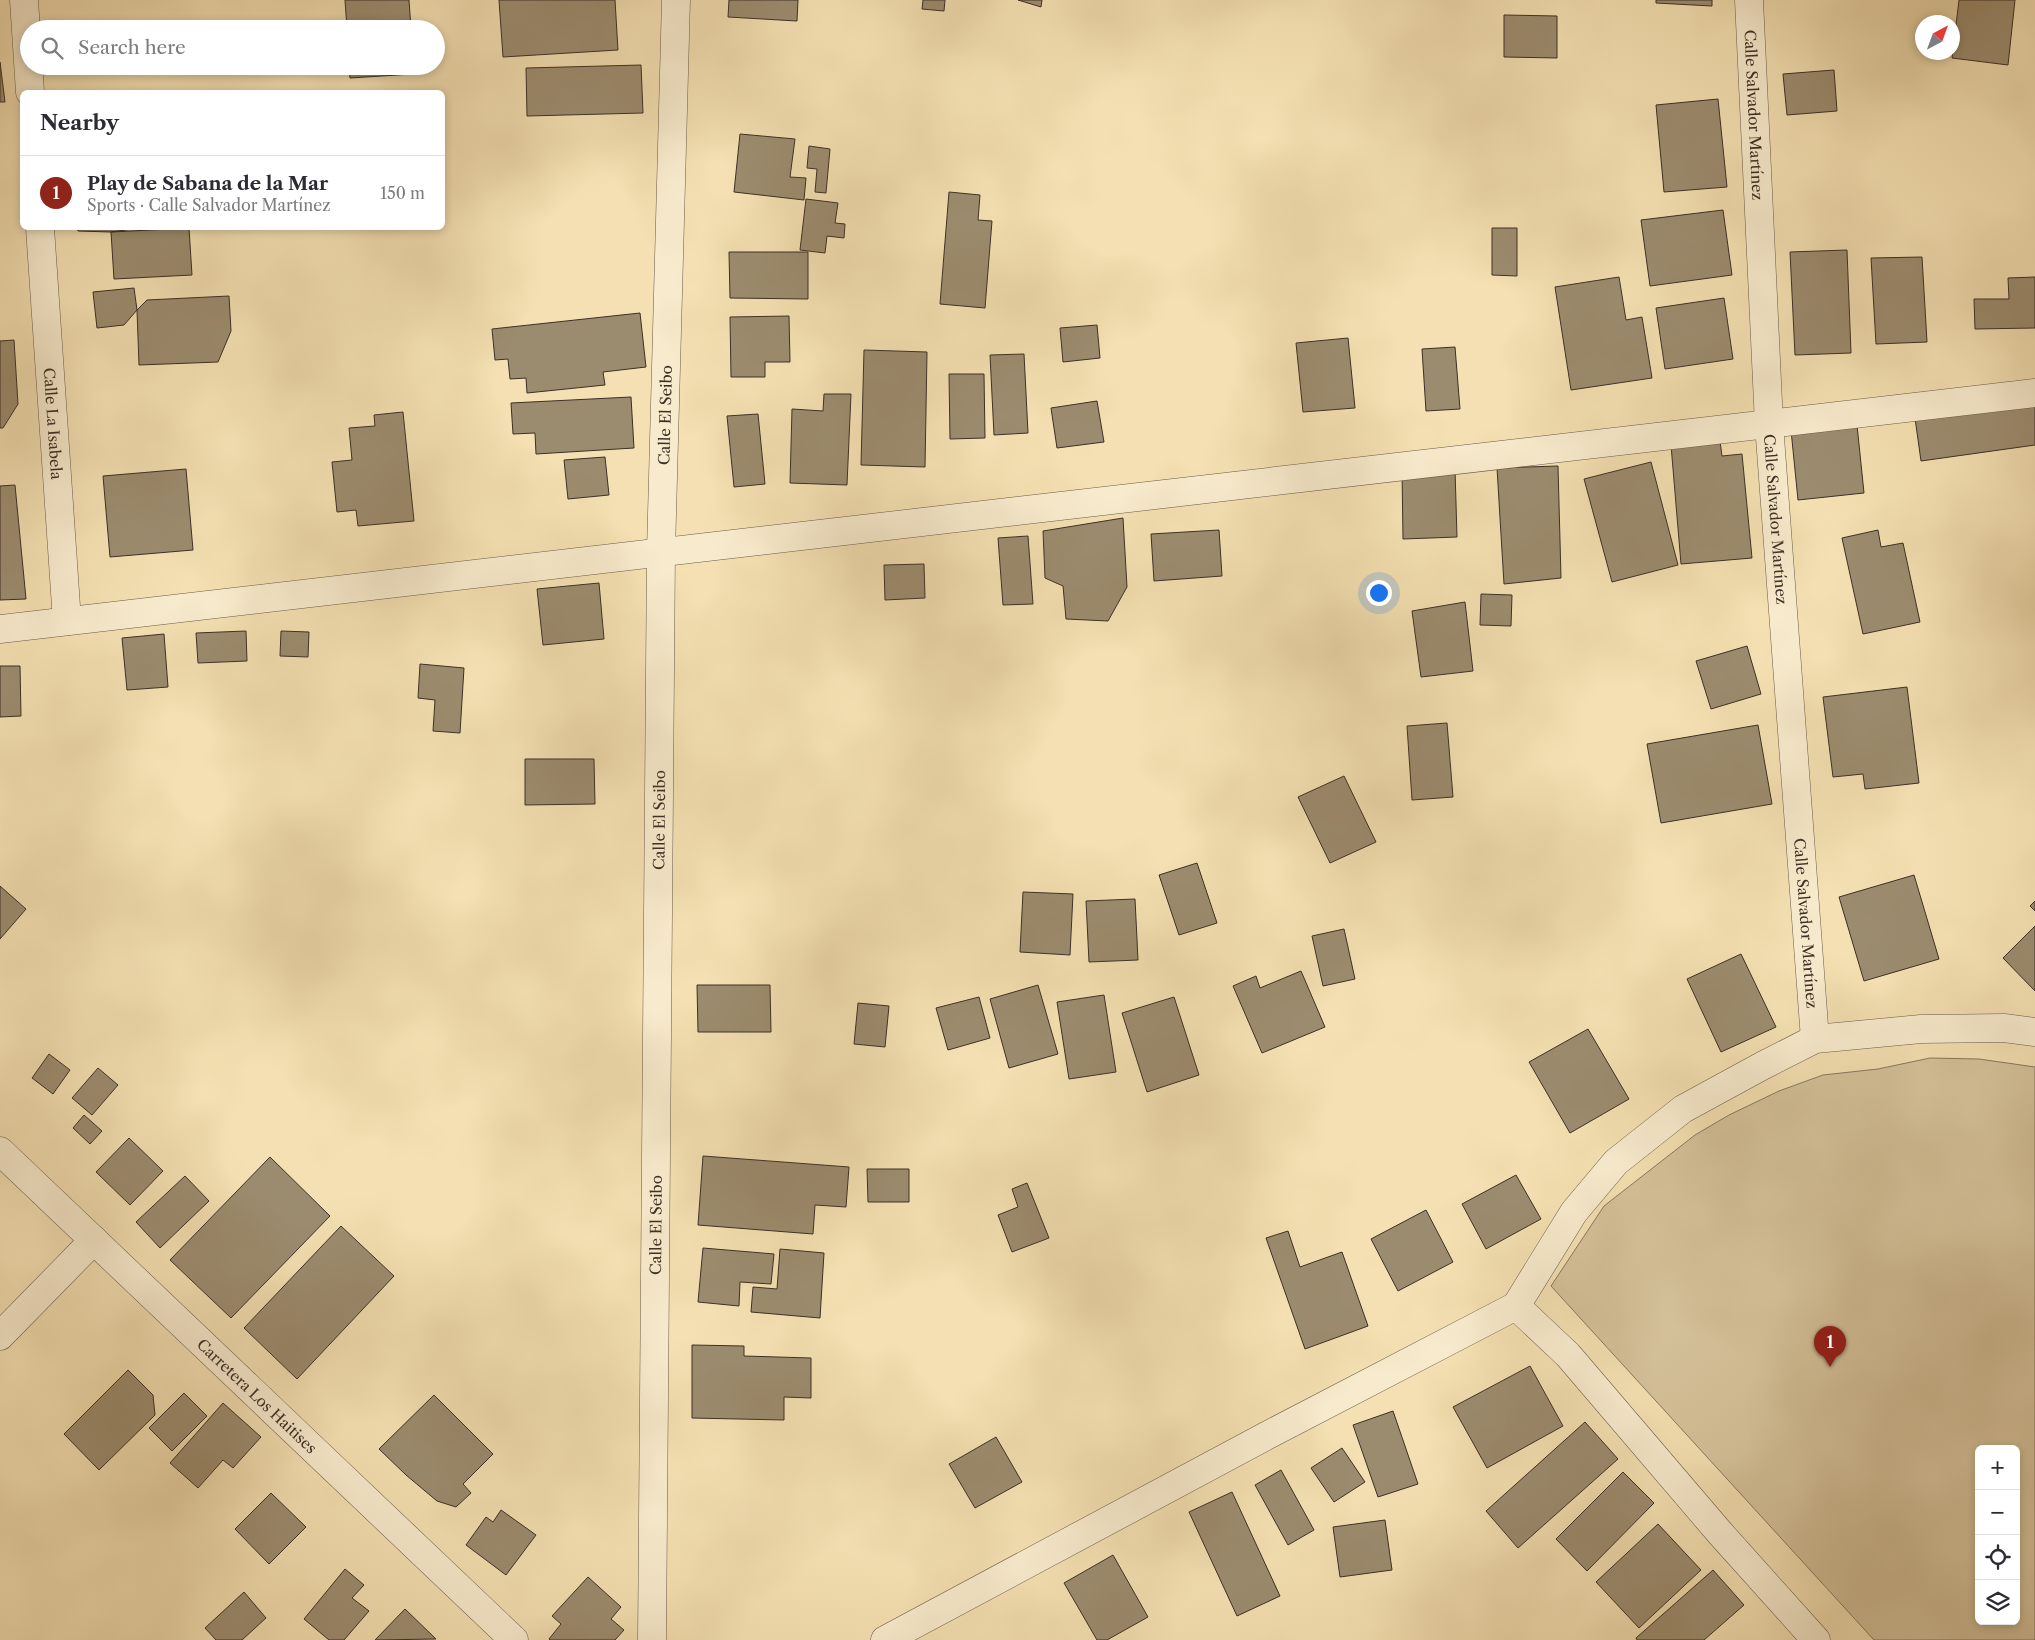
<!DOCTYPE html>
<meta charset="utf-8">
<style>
body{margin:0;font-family:"Libre Caslon Text",serif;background:#f2f2f3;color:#2b2b33}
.controls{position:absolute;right:15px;bottom:15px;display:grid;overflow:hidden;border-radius:8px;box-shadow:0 2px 8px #0003}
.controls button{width:45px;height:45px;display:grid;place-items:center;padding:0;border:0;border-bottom:1px solid #e1e1e2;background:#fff;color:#2b2b33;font:25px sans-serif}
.compass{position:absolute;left:1915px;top:15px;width:45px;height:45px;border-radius:50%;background:#fff;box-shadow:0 2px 8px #0003;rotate:41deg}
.you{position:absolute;left:1378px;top:592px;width:18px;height:18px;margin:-12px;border:4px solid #fff;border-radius:50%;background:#1a73e8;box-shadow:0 0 0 8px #1a73e833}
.badge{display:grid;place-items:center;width:32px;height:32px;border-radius:50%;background:#8f2418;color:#fff;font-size:16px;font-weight:700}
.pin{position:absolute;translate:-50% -41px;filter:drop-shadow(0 1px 2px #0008)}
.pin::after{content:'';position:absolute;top:26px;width:18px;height:15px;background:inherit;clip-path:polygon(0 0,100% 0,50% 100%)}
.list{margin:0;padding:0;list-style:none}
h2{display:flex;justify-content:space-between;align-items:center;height:65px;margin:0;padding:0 20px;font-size:21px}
h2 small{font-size:16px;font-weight:400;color:#7c7c81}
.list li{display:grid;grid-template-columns:32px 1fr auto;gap:15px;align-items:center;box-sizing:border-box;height:75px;padding:0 20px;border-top:1px solid #e1e1e2}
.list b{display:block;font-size:19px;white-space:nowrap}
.list p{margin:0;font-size:16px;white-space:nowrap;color:#7c7c81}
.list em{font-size:16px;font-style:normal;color:#7c7c81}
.icon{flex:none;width:28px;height:28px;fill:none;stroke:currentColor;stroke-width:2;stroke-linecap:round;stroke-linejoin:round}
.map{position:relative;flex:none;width:2035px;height:1640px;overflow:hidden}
.search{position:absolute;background:#fff;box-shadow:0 2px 8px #0003;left:20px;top:20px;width:425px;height:55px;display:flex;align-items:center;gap:12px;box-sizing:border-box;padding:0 18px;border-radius:28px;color:#7c7c81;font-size:19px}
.panel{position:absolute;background:#fff;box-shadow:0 2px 8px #0003;left:20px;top:90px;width:425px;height:140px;border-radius:8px}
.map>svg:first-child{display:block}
</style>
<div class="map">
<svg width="2035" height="1640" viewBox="0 0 2035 1640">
<rect width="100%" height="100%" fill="#f4e0b2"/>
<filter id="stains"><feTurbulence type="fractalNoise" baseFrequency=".004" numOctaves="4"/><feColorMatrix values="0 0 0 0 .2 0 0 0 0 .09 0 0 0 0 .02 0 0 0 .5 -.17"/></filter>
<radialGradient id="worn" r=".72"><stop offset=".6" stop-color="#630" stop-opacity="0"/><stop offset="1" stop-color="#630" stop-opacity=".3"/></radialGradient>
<path fill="#d5c29a" stroke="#887960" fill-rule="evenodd" d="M 1930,1058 L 1979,1059 L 2035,1067 L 2035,1640 L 1874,1640 L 1551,1286 L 1604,1206 L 1695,1135 L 1729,1115 L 1779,1091 L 1823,1075 L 1878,1069 ZM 1979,1449 L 2016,1449 L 2016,1621 L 1979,1621 Z"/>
<path fill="#9c8c6f" stroke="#3c3026" d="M 345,0 L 409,0 L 411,29 L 347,29 Z
M 499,0 L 615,0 L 618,50 L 503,57 Z
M 729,0 L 798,0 L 797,21 L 728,17 Z
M 923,0 L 945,0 L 944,11 L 922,9 Z
M 1018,0 L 1042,0 L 1041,7 Z
M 1656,0 L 1712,0 L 1712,6 L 1656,3 Z
M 1959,0 L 2015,0 L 2008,65 L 1952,58 Z
M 1504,15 L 1557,16 L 1557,58 L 1504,57 Z
M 137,22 L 138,29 L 79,29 L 79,26 Z
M 0,62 L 5,102 L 0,102 Z
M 641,65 L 643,113 L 527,116 L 526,68 Z
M 349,66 L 413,66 L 413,74 L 350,78 Z
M 1834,70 L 1837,111 L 1787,115 L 1783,74 Z
M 1718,99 L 1727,187 L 1664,192 L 1656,105 Z
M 740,134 L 795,139 L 790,177 L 806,178 L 804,200 L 734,192 Z
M 809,146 L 830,149 L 826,193 L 815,192 L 817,169 L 807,168 Z
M 949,192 L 980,195 L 978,220 L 992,221 L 985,308 L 940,304 Z
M 806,199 L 838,203 L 835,223 L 845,224 L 844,238 L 827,236 L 825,253 L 800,250 Z
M 1723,210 L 1732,275 L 1650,286 L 1641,220 Z
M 77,228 L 141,228 L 111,232 L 78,231 Z
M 189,228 L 192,275 L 114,279 L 111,232 Z
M 1492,228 L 1517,228 L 1517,276 L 1492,275 Z
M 1847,250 L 1851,353 L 1795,355 L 1790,252 Z
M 729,252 L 808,252 L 808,299 L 730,298 Z
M 1922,257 L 1927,342 L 1876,344 L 1871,258 Z
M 1619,277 L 1626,320 L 1642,317 L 1652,378 L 1571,390 L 1555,287 Z
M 2035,277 L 2035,328 L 1975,329 L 1974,299 L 2009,299 L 2008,278 Z
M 134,288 L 137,310 L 124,325 L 97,328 L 93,292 Z
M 229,296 L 231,331 L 218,362 L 139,365 L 137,310 L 147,300 Z
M 1724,298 L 1733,359 L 1665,369 L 1656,308 Z
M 640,313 L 646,367 L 603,372 L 605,385 L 527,393 L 526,378 L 510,379 L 508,359 L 495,360 L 492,329 Z
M 789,316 L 790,362 L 765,362 L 765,377 L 731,377 L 730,317 Z
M 1097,325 L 1100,358 L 1063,362 L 1060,328 Z
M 1348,338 L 1355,408 L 1303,412 L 1296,343 Z
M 14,340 L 18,404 L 3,428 L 0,428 L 0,341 Z
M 1455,347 L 1460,409 L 1426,411 L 1422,349 Z
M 864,350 L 927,352 L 925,467 L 861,465 Z
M 1024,354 L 1028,433 L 994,435 L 990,355 Z
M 949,374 L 984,374 L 985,438 L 950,439 Z
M 824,394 L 851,394 L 847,485 L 790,483 L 792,409 L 823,411 Z
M 631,397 L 634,448 L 536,454 L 535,433 L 513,434 L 511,403 Z
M 1097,401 L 1104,442 L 1057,448 L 1051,408 Z
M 2035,401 L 2035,445 L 1921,461 L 1915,418 Z
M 403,412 L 414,521 L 358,526 L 356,510 L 337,512 L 332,462 L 352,460 L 349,428 L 375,426 L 374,415 Z
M 758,414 L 765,484 L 734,487 L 727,416 Z
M 1857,425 L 1864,493 L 1798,500 L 1791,430 Z
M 1720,441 L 1722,456 L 1742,454 L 1752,558 L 1681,564 L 1671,445 Z
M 605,457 L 609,495 L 568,499 L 564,460 Z
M 1651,462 L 1678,565 L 1612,582 L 1584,479 Z
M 1558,466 L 1561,578 L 1504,584 L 1497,468 Z
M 186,469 L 193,550 L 110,557 L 103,476 Z
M 1455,469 L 1457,537 L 1403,539 L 1402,470 Z
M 15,485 L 26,599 L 0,600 L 0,486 Z
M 1123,518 L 1127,587 L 1108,621 L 1066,619 L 1063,586 L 1045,578 L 1043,531 Z
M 1219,530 L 1222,576 L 1154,581 L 1151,534 Z
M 1878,530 L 1881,547 L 1903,543 L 1920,622 L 1863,634 L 1842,538 Z
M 1028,536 L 1033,604 L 1003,605 L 998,538 Z
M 924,564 L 925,598 L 885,600 L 884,565 Z
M 599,583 L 604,639 L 543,645 L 537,589 Z
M 1481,594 L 1512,595 L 1511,626 L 1480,625 Z
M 1465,602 L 1473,671 L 1421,677 L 1412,611 Z
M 246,631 L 247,661 L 198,663 L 196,633 Z
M 281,631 L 309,632 L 308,657 L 280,656 Z
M 164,634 L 168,687 L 127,690 L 122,638 Z
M 1747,646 L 1761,694 L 1711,709 L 1696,661 Z
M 420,664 L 464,668 L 460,733 L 433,731 L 435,700 L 418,698 Z
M 0,666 L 20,666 L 21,716 L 0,717 Z
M 1907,687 L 1919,783 L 1865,789 L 1863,774 L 1833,777 L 1823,697 Z
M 1447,723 L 1453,797 L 1412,800 L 1407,726 Z
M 1758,725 L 1772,804 L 1661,823 L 1647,744 Z
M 525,759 L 594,759 L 595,804 L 525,805 Z
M 1344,776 L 1376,842 L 1330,863 L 1298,797 Z
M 1197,863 L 1217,923 L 1179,935 L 1159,875 Z
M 1914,875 L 1939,959 L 1864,981 L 1839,897 Z
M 0,886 L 26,909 L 0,939 Z
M 1023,892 L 1073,894 L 1070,955 L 1020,952 Z
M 1135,899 L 1138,960 L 1089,962 L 1086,901 Z
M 2035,901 L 2035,911 L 2030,906 Z
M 2035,926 L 2035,991 L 2003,958 Z
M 1344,929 L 1355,979 L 1323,986 L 1312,936 Z
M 1741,954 L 1776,1027 L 1721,1052 L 1687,979 Z
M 1301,971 L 1325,1027 L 1262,1053 L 1233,986 L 1256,976 L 1260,988 Z
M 697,985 L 770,985 L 771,1032 L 698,1032 Z
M 1038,985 L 1058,1054 L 1009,1068 L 990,999 Z
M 1104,995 L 1116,1072 L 1069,1079 L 1057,1002 Z
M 979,997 L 990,1038 L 948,1050 L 936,1008 Z
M 1174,997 L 1199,1075 L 1147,1092 L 1122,1013 Z
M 858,1003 L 889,1006 L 885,1047 L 854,1044 Z
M 1588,1029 L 1629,1099 L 1570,1133 L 1529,1062 Z
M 49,1054 L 70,1070 L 53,1094 L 32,1078 Z
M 98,1068 L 118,1085 L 92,1115 L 72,1098 Z
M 84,1115 L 102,1131 L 90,1144 L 73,1128 Z
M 129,1138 L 163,1171 L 130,1205 L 96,1172 Z
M 703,1156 L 849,1167 L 846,1207 L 815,1205 L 813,1234 L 698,1225 Z
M 270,1157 L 330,1216 L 231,1318 L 170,1260 Z
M 867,1169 L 909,1169 L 909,1202 L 868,1202 Z
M 1516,1175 L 1541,1219 L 1486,1249 L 1462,1204 Z
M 185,1176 L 209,1201 L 160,1248 L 136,1222 Z
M 1027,1183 L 1049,1238 L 1012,1252 L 998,1215 L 1018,1207 L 1012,1189 Z
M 1426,1210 L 1453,1262 L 1398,1291 L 1371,1239 Z
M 341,1226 L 394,1276 L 297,1379 L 244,1328 Z
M 1288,1231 L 1300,1267 L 1342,1252 L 1368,1326 L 1305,1349 L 1266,1238 Z
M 703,1248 L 774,1254 L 771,1284 L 740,1282 L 739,1306 L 698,1302 Z
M 780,1249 L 824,1253 L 820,1318 L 751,1312 L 753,1287 L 777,1289 Z
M 692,1345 L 744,1346 L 744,1356 L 811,1358 L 811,1398 L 784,1397 L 784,1420 L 692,1418 Z
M 1530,1366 L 1563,1426 L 1487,1468 L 1453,1407 Z
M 128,1370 L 153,1395 L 155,1415 L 99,1470 L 64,1434 Z
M 184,1393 L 207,1416 L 172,1451 L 149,1428 Z
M 434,1395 L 493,1454 L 463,1484 L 471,1493 L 456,1507 L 437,1501 L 406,1475 L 379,1449 Z
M 223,1403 L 261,1437 L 233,1468 L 223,1460 L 198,1488 L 170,1463 Z
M 1393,1411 L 1418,1484 L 1378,1497 L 1353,1425 Z
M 1585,1422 L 1618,1459 L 1518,1548 L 1486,1511 Z
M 996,1437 L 1022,1482 L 975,1508 L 949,1464 Z
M 1342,1448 L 1365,1482 L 1334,1502 L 1311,1468 Z
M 1281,1470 L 1314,1530 L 1288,1545 L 1255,1485 Z
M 1623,1472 L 1654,1503 L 1587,1571 L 1556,1539 Z
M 1232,1492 L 1280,1596 L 1237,1616 L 1189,1512 Z
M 271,1493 L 306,1527 L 269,1564 L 235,1529 Z
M 501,1510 L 536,1535 L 506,1575 L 466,1545 L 486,1517 L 493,1522 Z
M 1385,1520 L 1392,1570 L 1340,1577 L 1333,1527 Z
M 1658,1524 L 1701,1570 L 1639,1628 L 1596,1582 Z
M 1113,1555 L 1148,1617 L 1107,1640 L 1097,1640 L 1064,1583 Z
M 345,1569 L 364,1585 L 352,1598 L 369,1611 L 344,1640 L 329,1640 L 304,1619 Z
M 1713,1570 L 1744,1605 L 1704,1640 L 1637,1640 L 1636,1638 Z
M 588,1577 L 621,1607 L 611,1619 L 624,1630 L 615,1640 L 550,1640 L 549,1639 L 561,1624 L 552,1616 Z
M 244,1592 L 266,1618 L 242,1640 L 216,1640 L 205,1628 Z
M 405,1609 L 436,1639 L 375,1640 Z"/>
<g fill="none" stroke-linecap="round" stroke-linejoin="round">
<g stroke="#6a5c49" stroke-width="29">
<g id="minor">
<path d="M 24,0 L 30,92"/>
<path id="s1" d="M 1749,0 L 1769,424 L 1815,1039"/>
<path id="s2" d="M 40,228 L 67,621"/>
<path d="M 0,629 L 2035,393"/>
<path id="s3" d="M 0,1151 L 514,1640"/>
<path d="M 1516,1306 L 1568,1355 L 1720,1533 L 1816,1640"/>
<path d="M 0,1336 L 94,1240"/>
<path id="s4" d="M 652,1640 L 661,551 L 676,0"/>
<path d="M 885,1640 L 1266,1436 L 1516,1306 L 1574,1212 L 1616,1162 L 1683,1109 L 1762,1066 L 1815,1039 L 1921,1029 L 2004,1028 L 2035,1032"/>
</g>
</g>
<use href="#minor" stroke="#f8ebcd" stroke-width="28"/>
</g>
<g text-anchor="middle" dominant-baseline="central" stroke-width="4" stroke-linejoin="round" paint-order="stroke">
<g font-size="15" fill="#3c3026" stroke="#f8ebcd">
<text stroke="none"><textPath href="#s1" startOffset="115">Calle Salvador Martínez</textPath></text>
<text stroke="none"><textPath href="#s4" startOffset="1225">Calle El Seibo</textPath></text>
<text stroke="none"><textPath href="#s2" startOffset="196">Calle La Isabela</textPath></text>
<text stroke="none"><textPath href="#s1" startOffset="520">Calle Salvador Martínez</textPath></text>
<text stroke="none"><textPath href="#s4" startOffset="820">Calle El Seibo</textPath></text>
<text stroke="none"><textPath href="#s1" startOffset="925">Calle Salvador Martínez</textPath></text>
<text stroke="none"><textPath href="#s4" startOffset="415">Calle El Seibo</textPath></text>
<text stroke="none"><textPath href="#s3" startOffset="355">Carretera Los Haitises</textPath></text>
</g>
</g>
<rect width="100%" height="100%" filter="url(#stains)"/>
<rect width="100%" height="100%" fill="url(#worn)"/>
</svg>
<div class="controls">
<button>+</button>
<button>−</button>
<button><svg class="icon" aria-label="locate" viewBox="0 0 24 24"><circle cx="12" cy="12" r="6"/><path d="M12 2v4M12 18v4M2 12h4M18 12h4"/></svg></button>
<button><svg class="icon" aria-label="layers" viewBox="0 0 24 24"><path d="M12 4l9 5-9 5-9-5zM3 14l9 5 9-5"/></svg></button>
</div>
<svg class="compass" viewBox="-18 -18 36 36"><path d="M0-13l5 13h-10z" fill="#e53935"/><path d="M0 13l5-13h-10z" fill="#7c7c81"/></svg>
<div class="you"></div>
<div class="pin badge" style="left:1830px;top:1367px">1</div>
<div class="search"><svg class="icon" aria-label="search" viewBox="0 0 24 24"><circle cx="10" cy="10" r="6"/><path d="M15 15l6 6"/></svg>Search here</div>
<section class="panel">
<h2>Nearby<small></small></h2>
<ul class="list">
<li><span class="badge">1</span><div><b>Play de Sabana de la Mar</b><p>Sports · Calle Salvador Martínez</p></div><em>150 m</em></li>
</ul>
</section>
</div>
